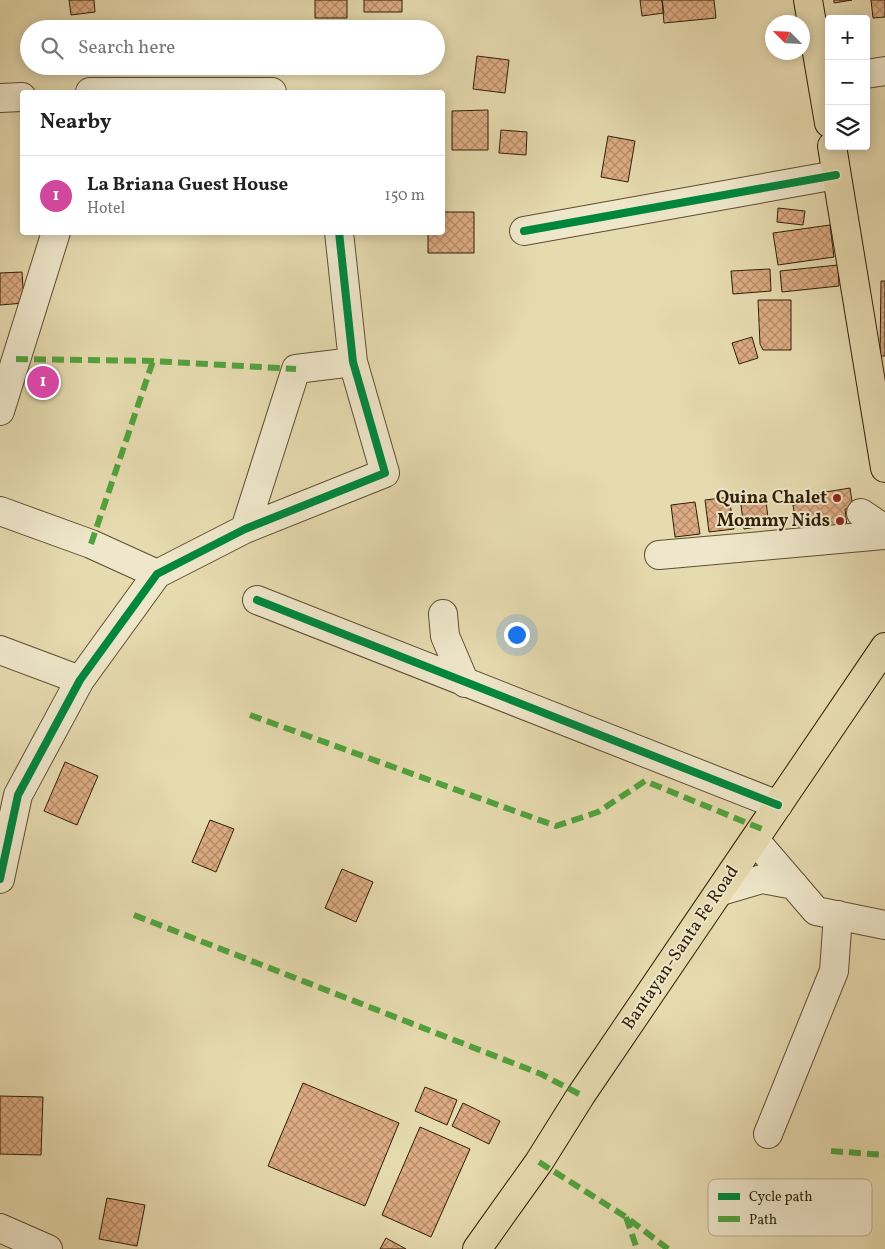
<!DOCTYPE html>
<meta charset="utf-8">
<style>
body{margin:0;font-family:Vollkorn,serif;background:#f2f2f2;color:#222}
.controls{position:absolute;right:15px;top:15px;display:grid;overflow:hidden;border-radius:5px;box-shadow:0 2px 12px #0003}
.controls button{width:45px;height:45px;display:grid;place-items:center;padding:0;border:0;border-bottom:1px solid #e0e0e0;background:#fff;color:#222;font:25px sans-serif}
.compass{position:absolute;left:765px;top:15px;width:45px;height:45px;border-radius:50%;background:#fff;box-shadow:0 2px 12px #0003;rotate:294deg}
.you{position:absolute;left:516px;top:634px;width:18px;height:18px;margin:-12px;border:4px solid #fff;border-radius:50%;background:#1a73e8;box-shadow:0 0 0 8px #1a73e833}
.badge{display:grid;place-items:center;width:32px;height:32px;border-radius:50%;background:#ea580c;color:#fff;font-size:16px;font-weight:700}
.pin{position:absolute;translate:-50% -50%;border:2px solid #fff;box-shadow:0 1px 5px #0006}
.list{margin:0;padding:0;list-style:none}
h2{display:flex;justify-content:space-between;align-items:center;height:65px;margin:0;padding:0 20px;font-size:21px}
h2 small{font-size:16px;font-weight:400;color:#767676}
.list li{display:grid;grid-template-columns:32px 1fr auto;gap:15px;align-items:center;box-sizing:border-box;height:80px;padding:0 20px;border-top:1px solid #e0e0e0}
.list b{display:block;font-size:19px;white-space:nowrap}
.list p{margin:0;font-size:16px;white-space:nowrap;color:#767676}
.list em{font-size:16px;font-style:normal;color:#767676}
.icon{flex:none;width:28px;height:28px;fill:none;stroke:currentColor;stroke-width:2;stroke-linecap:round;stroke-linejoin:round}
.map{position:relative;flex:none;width:885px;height:1249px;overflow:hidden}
.search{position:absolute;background:#fff;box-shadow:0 2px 12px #0003;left:20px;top:20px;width:425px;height:55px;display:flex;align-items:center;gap:12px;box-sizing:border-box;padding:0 18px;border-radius:28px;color:#767676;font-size:19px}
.panel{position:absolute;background:#fff;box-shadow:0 2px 12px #0003;left:20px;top:90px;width:425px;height:145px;border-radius:5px}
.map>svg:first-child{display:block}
</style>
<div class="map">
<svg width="885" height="1249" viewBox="0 0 885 1249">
<defs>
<pattern id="building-cross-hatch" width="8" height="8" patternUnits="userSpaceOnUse" patternTransform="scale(1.25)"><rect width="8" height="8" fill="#ddab83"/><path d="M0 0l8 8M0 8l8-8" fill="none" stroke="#b48b69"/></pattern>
</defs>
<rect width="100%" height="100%" fill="#e6daaf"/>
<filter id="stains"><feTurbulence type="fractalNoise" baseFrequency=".004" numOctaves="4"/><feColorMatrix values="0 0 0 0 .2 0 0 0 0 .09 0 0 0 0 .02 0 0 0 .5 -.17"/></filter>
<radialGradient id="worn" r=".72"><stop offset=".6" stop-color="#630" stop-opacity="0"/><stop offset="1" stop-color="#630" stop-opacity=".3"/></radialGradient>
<path fill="url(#building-cross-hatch)" stroke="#2f1e05" d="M 69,0 L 94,0 L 95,12 L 71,15 Z
M 315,0 L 347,0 L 347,18 L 315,18 Z
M 364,0 L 402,0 L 402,12 L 364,12 Z
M 640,0 L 662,0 L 664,13 L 642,16 Z
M 662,0 L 714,0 L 716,18 L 664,23 Z
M 834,0 L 852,0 L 834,3 Z
M 871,0 L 885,0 L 885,17 L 873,18 Z
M 477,56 L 509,60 L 505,93 L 473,89 Z
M 488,110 L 488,150 L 452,150 L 452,111 Z
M 501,130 L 527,132 L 526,155 L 499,153 Z
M 608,136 L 635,141 L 628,182 L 601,177 Z
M 778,208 L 805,211 L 803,225 L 777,222 Z
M 442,212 L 474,212 L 474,253 L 428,253 L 428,232 L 442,232 Z
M 830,225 L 834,257 L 778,265 L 773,233 Z
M 838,265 L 839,286 L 782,292 L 780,271 Z
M 770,269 L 771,291 L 733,294 L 731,271 Z
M 22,272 L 24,303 L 0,305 L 0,273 Z
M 881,281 L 885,281 L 885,356 L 880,356 Z
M 758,300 L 791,300 L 791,350 L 763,350 L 760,344 Z
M 752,337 L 758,358 L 739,364 L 732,343 Z
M 850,488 L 853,508 L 845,509 L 847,526 L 808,533 L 807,528 L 797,529 L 793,505 L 803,503 L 801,496 Z
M 765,494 L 769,525 L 744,529 L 740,497 Z
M 729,497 L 734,529 L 709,532 L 705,500 Z
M 695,502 L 700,534 L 675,537 L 671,505 Z
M 65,762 L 98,776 L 77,825 L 44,811 Z
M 210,820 L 234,829 L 216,872 L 192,862 Z
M 342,869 L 373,882 L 356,922 L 325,908 Z
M 303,1083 L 399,1123 L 365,1206 L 268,1166 Z
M 425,1087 L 457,1100 L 447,1125 L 415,1111 Z
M 0,1096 L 43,1097 L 41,1155 L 0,1154 Z
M 463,1103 L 500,1121 L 489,1144 L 452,1126 Z
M 420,1127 L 470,1149 L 431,1237 L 382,1215 Z
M 107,1198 L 145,1205 L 137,1246 L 99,1239 Z
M 386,1238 L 406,1249 L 380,1249 Z"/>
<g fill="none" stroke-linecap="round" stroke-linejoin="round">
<g stroke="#5d4d30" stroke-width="30">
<path id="minor" d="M 866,74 L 885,71
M 90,92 L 272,92
M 0,98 L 22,97
M 524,231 L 836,175
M 0,411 L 56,232
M 0,511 L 91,544 L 157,574
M 861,513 L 885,529
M 245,529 L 296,369 L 353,362
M 659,555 L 885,535
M 257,600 L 778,805
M 443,614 L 445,636 L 465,683
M 0,650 L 80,680
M 755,840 L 816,911 L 885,925
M 0,879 L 18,795 L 80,680 L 157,574 L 245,529 L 385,473 L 353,362 L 339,232
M 721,891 L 762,879 L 794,885
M 768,1134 L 834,971 L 838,915
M 0,1228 L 48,1249"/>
</g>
<g stroke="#2f1e05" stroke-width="30">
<path id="major" d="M 808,0 L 829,123
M 832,146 L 885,468
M 477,1249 L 539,1162 L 581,1095 L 885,647"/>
</g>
<use href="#minor" stroke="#efe7cb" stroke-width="28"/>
<use href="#major" stroke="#e6daaf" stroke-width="28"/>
<path stroke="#52a23d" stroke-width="6" stroke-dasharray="12 6" stroke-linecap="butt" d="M 16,359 L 153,361 L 296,369
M 91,544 L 153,361
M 250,715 L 556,826 L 598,812 L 645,781 L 762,829
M 134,915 L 541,1074 L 581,1095
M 831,1151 L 885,1155
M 539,1162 L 626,1217 L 668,1249
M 626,1217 L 637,1249"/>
<g stroke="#efe7cb" stroke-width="11">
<path id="cycleway" d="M 524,231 L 836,175
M 257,600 L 778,805
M 0,879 L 18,795 L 80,680 L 157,574 L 245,529 L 385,473 L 353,362 L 339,232"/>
</g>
<use href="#cycleway" stroke="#00873e" stroke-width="8"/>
</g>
<g fill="#8f2418" stroke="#efe7cb" stroke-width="2">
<circle cx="837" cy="498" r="5"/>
<circle cx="840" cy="521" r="5"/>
</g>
<g text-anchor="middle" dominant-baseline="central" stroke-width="4" stroke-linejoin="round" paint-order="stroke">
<g font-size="18" font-weight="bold" fill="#2f1e05" stroke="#efe7cb" text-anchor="end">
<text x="827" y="498">Quina Chalet</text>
<text x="830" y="521">Mommy Nids</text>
</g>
<g font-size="18" fill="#2f1e05" stroke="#efe7cb">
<text transform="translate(681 948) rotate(-56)">Bantayan-Santa Fe Road</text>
</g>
</g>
<rect x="708" y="1179" width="164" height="57" rx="8" fill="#efe7cb" stroke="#b5ab90" stroke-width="1"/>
<rect x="718" y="1193" width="22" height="7" fill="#00873e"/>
<rect x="718" y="1216" width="22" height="6" fill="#52a23d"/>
<g font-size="14" fill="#2f1e05">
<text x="749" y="1201">Cycle path</text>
<text x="749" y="1224">Path</text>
</g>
<rect width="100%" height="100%" filter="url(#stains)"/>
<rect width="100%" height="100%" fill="url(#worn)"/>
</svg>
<div class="controls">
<button>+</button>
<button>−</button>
<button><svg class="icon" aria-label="layers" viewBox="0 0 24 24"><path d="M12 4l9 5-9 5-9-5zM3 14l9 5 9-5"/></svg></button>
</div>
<svg class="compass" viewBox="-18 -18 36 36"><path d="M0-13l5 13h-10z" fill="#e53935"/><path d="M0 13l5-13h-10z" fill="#767676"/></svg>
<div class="you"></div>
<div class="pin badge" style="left:43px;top:382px;background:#d1479c">1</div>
<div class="search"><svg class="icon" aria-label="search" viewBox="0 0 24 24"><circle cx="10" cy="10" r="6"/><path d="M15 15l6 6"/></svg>Search here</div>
<section class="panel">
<h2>Nearby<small></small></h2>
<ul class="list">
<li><span class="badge" style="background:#d1479c">1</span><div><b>La Briana Guest House</b><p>Hotel</p></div><em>150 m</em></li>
</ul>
</section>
</div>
